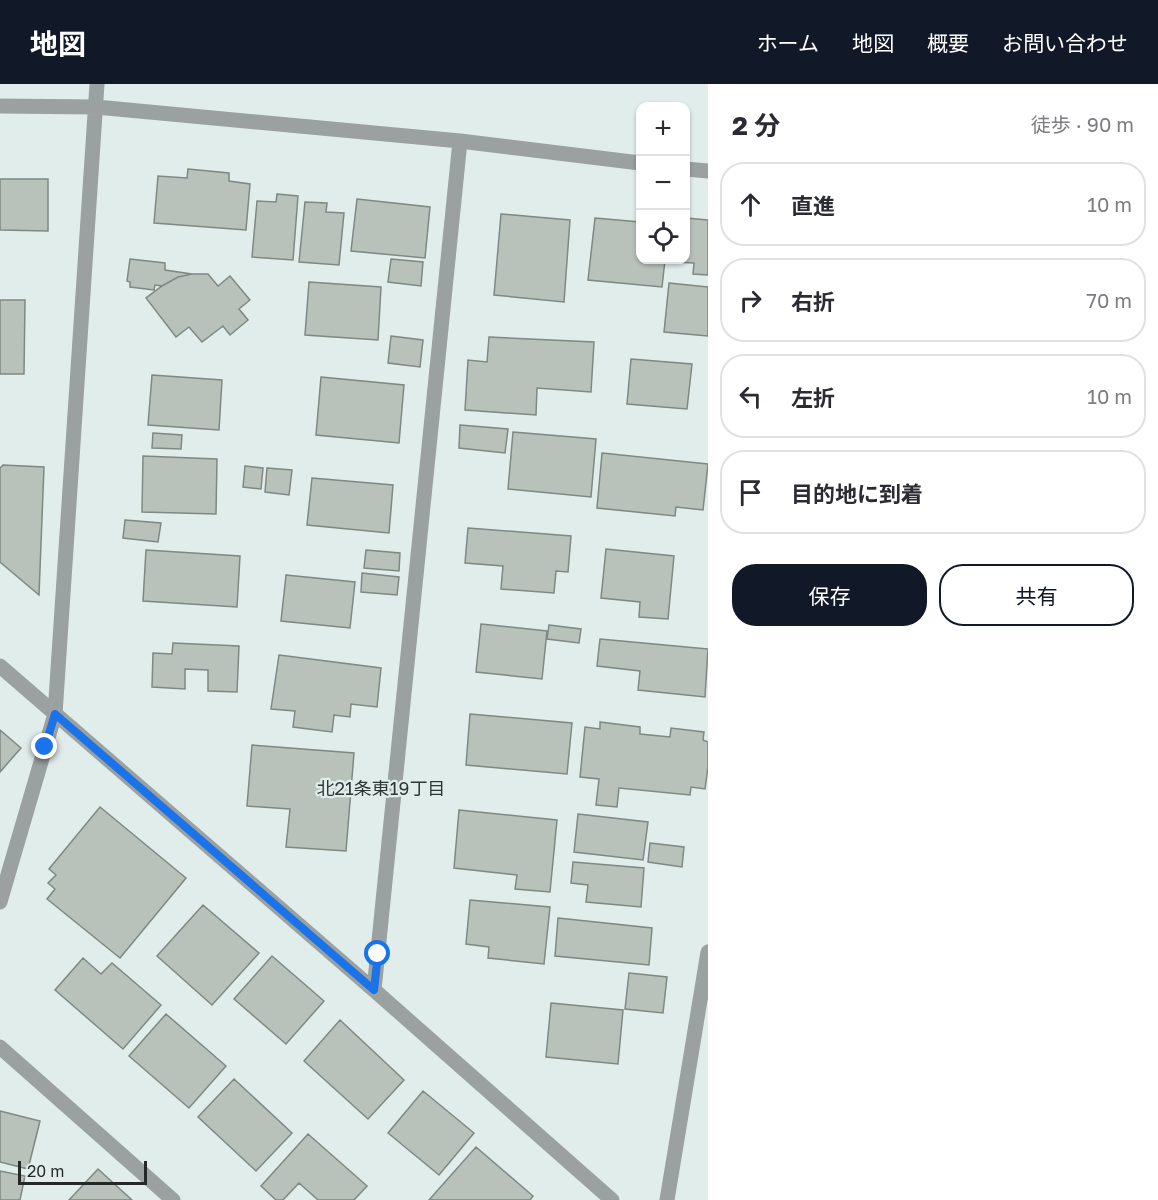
<!DOCTYPE html>
<html lang="ja">
<meta charset="utf-8">
<style>
body{margin:0;font-family:"Golos Text","Noto Sans JP",sans-serif;background:#f2f2f3;color:#2b2b33}
.controls{position:absolute;right:18px;top:18px;display:grid;overflow:hidden;border-radius:12px;box-shadow:0 2px 4px #0004}
.controls button{width:54px;height:54px;display:grid;place-items:center;padding:0;border:0;border-bottom:2px solid #e1e1e2;background:#fff;color:#2b2b33;font:30px sans-serif}
.scale{position:absolute;left:18px;bottom:15px;width:129px;box-sizing:border-box;padding-left:6px;border:3px solid #242827;border-top:0;font-size:16px;line-height:21px;white-space:nowrap;color:#242827;-webkit-text-stroke:4px #e1edeb;paint-order:stroke}
.stop{position:absolute;width:18px;height:18px;margin:-14px;border:4px solid #1a73e8;border-radius:50%;background:#fff}
.stop.end{background:#1a73e8;border-color:#fff;box-shadow:0 2px 6px #0008}
.list{margin:0;padding:0;list-style:none}
h2{display:flex;justify-content:space-between;align-items:center;height:78px;margin:0;padding:0 24px;font-size:26px}
h2 small{font-size:20px;font-weight:400;color:#7c7c81}
.list li{display:grid;grid-template-columns:39px 1fr auto;gap:18px;align-items:center;box-sizing:border-box;height:84px;margin:0 12px 12px;padding:0 12px;border:2px solid #e1e1e2;border-radius:24px}
.list b{display:block;font-size:22px;white-space:nowrap}
.list em{font-size:20px;font-style:normal;color:#7c7c81}
.actions{display:flex;gap:12px;padding:18px 24px}
.actions a{flex:1;padding:14px 0;border:2px solid #111827;border-radius:24px;text-align:center;font-size:21px;color:#111827}
.actions .main{background:#111827;color:#fff}
.icon{flex:none;width:33px;height:33px;fill:none;stroke:currentColor;stroke-width:2;stroke-linecap:round;stroke-linejoin:round}
.map{position:relative;flex:none;width:708px;height:1116px;overflow:hidden}
header{display:flex;align-items:center;gap:36px;box-sizing:border-box;height:84px;padding:0 30px;background:#111827;color:#fff}
header strong{font-size:28px}
nav{display:flex;gap:33px;margin-inline-start:auto;font-size:21px}
main{display:flex}
aside{flex:1;background:#fff}
.map>svg:first-child{display:block}
</style>
<header>
<strong>地図</strong>
<nav><a>ホーム</a><a>地図</a><a>概要</a><a>お問い合わせ</a></nav>
</header>
<main>
<div class="map">
<svg width="708" height="1116" viewBox="0 0 708 1116">
<rect width="100%" height="100%" fill="#e1edeb"/>
<path fill="#b8c2bb" stroke="#7f8882" stroke-width="1.5" d="M 188,85 L 229,89 L 229,97 L 250,100 L 246,146 L 154,139 L 158,92 L 187,94 Z
M 0,95 L 48,95 L 48,147 L 0,146 Z
M 277,110 L 298,112 L 293,176 L 252,173 L 257,117 L 276,118 Z
M 357,115 L 430,123 L 425,174 L 351,167 Z
M 305,118 L 327,119 L 326,128 L 344,129 L 339,181 L 299,178 Z
M 501,130 L 570,136 L 564,218 L 494,211 Z
M 595,134 L 640,138 L 640,176 L 665,176 L 662,203 L 588,196 Z
M 686,134 L 708,136 L 708,191 L 693,190 L 694,179 L 675,178 L 676,176 L 686,176 Z
M 130,175 L 165,179 L 165,186 L 192,190 L 178,193 L 162,202 L 155,201 L 154,206 L 130,203 L 130,198 L 127,197 Z
M 391,175 L 423,178 L 421,202 L 388,198 Z
M 192,190 L 208,190 L 218,202 L 230,192 L 250,216 L 239,225 L 248,236 L 230,251 L 223,242 L 202,258 L 189,243 L 176,253 L 146,214 L 162,202 L 178,193 Z
M 309,198 L 381,203 L 378,256 L 305,251 Z
M 669,199 L 708,203 L 708,252 L 664,248 Z
M 0,216 L 25,216 L 24,290 L 0,290 Z
M 391,252 L 423,256 L 420,283 L 388,279 Z
M 489,253 L 594,258 L 591,308 L 537,304 L 536,331 L 465,326 L 468,276 L 487,278 Z
M 631,275 L 692,280 L 687,325 L 627,320 Z
M 152,291 L 222,296 L 219,346 L 148,341 Z
M 321,293 L 404,301 L 399,359 L 316,351 Z
M 460,341 L 508,345 L 505,369 L 459,364 Z
M 513,348 L 596,355 L 591,413 L 508,405 Z
M 153,349 L 182,351 L 181,365 L 152,364 Z
M 602,369 L 708,380 L 703,426 L 676,423 L 675,432 L 597,424 Z
M 143,372 L 217,375 L 216,430 L 142,428 Z
M 3,381 L 44,383 L 39,511 L 0,478 L 0,384 Z
M 245,382 L 263,384 L 261,405 L 243,403 Z
M 267,384 L 292,386 L 289,411 L 265,408 Z
M 312,394 L 393,401 L 389,449 L 307,441 Z
M 125,436 L 161,439 L 158,458 L 123,454 Z
M 468,444 L 571,452 L 568,488 L 556,487 L 554,509 L 501,505 L 503,482 L 465,479 Z
M 606,465 L 674,472 L 668,535 L 639,533 L 640,518 L 601,514 Z
M 146,466 L 240,472 L 237,523 L 143,517 Z
M 366,466 L 400,469 L 399,487 L 364,484 Z
M 362,489 L 399,493 L 397,511 L 361,508 Z
M 286,491 L 355,498 L 350,544 L 281,537 Z
M 481,540 L 547,547 L 542,595 L 476,588 Z
M 549,541 L 581,545 L 579,559 L 547,555 Z
M 600,555 L 708,565 L 705,613 L 638,606 L 640,587 L 597,582 Z
M 173,559 L 239,562 L 237,608 L 208,607 L 208,586 L 185,585 L 185,605 L 152,603 L 153,569 L 172,570 Z
M 279,571 L 381,584 L 377,623 L 351,620 L 350,633 L 334,631 L 332,648 L 293,643 L 295,627 L 271,625 Z
M 470,630 L 572,639 L 567,690 L 466,681 Z
M 600,638 L 640,643 L 640,650 L 670,653 L 671,644 L 704,648 L 703,656 L 708,658 L 708,683 L 705,705 L 691,703 L 690,711 L 619,704 L 617,723 L 596,721 L 599,695 L 580,693 L 585,643 L 600,645 Z
M 0,646 L 21,664 L 0,688 Z
M 252,661 L 354,669 L 346,767 L 286,763 L 290,725 L 247,722 Z
M 100,723 L 186,794 L 120,874 L 47,815 L 55,805 L 48,799 L 56,791 L 49,785 Z
M 459,726 L 557,736 L 550,808 L 515,805 L 517,791 L 454,784 Z
M 578,730 L 648,738 L 643,776 L 574,768 Z
M 650,759 L 684,763 L 682,783 L 648,778 Z
M 573,778 L 644,784 L 641,823 L 586,818 L 588,801 L 571,799 Z
M 470,816 L 550,823 L 544,880 L 488,874 L 489,863 L 466,860 Z
M 203,821 L 259,869 L 212,921 L 157,872 Z
M 558,834 L 652,844 L 649,881 L 555,872 Z
M 272,872 L 324,917 L 286,960 L 234,915 Z
M 83,874 L 101,890 L 112,879 L 161,921 L 123,965 L 55,906 Z
M 629,889 L 667,893 L 663,929 L 625,925 Z
M 551,919 L 623,926 L 618,980 L 546,973 Z
M 166,930 L 226,982 L 189,1024 L 129,972 Z
M 340,936 L 404,996 L 368,1035 L 304,977 Z
M 234,995 L 292,1049 L 256,1087 L 198,1033 Z
M 423,1007 L 474,1049 L 439,1091 L 388,1049 Z
M 0,1027 L 40,1037 L 28,1085 L 0,1078 Z
M 308,1050 L 367,1102 L 354,1116 L 318,1116 L 299,1099 L 283,1116 L 276,1116 L 261,1102 Z
M 476,1063 L 533,1112 L 530,1116 L 429,1116 Z
M 98,1085 L 132,1116 L 69,1116 Z
M 0,1087 L 25,1092 L 20,1116 L 0,1116 Z"/>
<g fill="none" stroke-linecap="round" stroke-linejoin="round">
<path stroke="#9ba0a1" stroke-width="15" d="M 0,22 L 96,23 L 460,57 L 640,79
M 686,85 L 708,87
M 0,582 L 374,906 L 612,1116
M 0,818 L 55,630 L 97,0
M 374,906 L 460,57
M 0,963 L 173,1116
M 667,1116 L 708,868"/>
</g>
<g fill="none" stroke-linecap="round" stroke-linejoin="round">
<path stroke="#1a73e8" stroke-width="8" d="M 45,663 L 55,630 L 374,906 L 378,870"/>
</g>
<g text-anchor="middle" dominant-baseline="central" stroke-width="4.5" stroke-linejoin="round" paint-order="stroke">
<g font-size="18" fill="#2d3735" stroke="#e1edeb">
<text x="381" y="704">北21条東19丁目</text>
</g>
</g>
</svg>
<div class="controls">
<button>+</button>
<button>−</button>
<button><svg class="icon" aria-label="locate" viewBox="0 0 24 24"><circle cx="12" cy="12" r="6"/><path d="M12 2v4M12 18v4M2 12h4M18 12h4"/></svg></button>
</div>
<div class="scale">20 m</div>
<div class="stop" style="left:378px;top:870px"></div>
<div class="stop end" style="left:45px;top:663px"></div>
</div>
<aside>
<h2>2 分<small>徒歩 · 90 m</small></h2>
<ul class="list">
<li><svg class="icon" aria-label="ahead" viewBox="0 0 24 24"><path d="M12 20V5M6 11l6-6 6 6"/></svg><div><b>直進</b></div><em>10 m</em></li>
<li><svg class="icon" aria-label="right" viewBox="0 0 24 24"><path d="M7 20v-9h11M14 6l5 5-5 5"/></svg><div><b>右折</b></div><em>70 m</em></li>
<li><svg class="icon" aria-label="left" viewBox="0 0 24 24"><path d="M17 20v-9H6M10 6l-5 5 5 5"/></svg><div><b>左折</b></div><em>10 m</em></li>
<li><svg class="icon" aria-label="arrive" viewBox="0 0 24 24"><path d="M6 21V4h12l-3 4 3 4H6"/></svg><div><b>目的地に到着</b></div></li>
</ul>
<div class="actions"><a class="main">保存</a><a>共有</a></div>
</aside>
</main>
